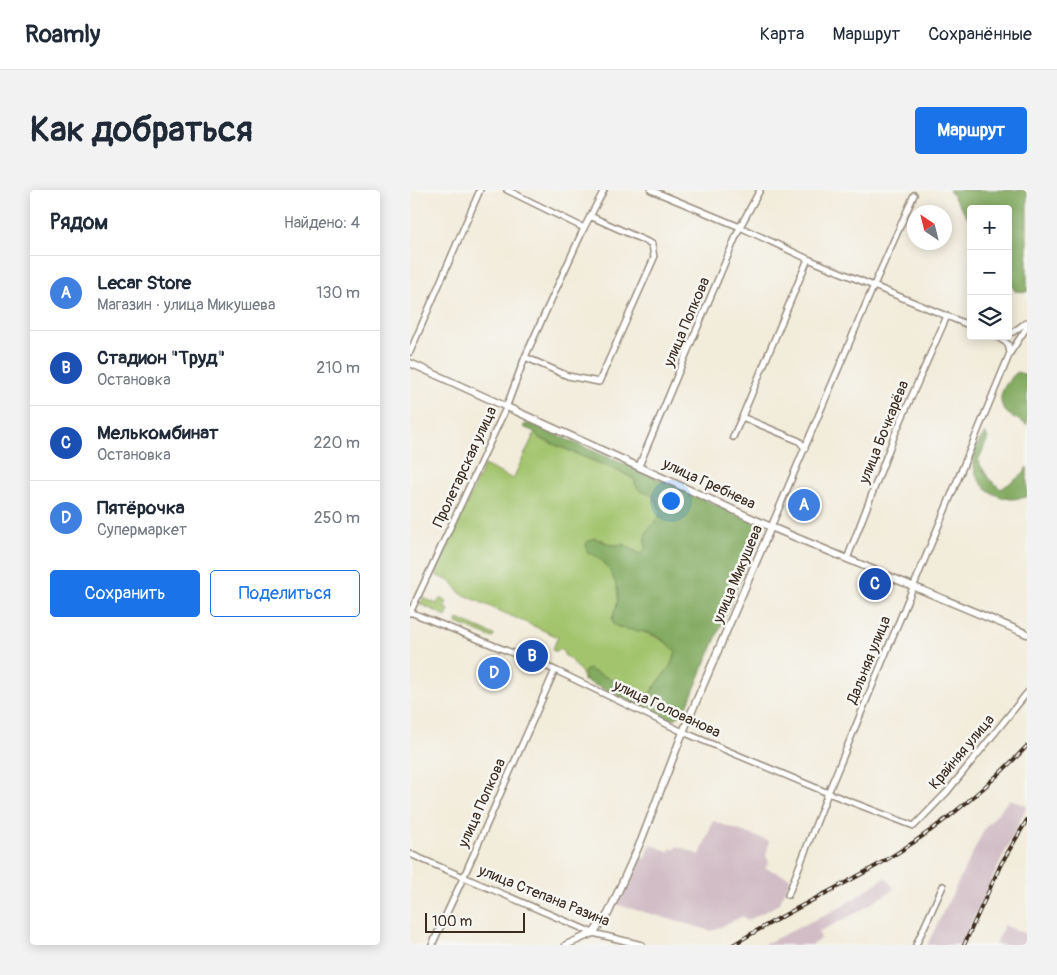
<!DOCTYPE html>
<html lang="ru">
<meta charset="utf-8">
<style>
body{margin:0;font-family:Pangolin,sans-serif;background:#f2f2f3;color:#1f2937}
.controls{position:absolute;right:15px;top:15px;display:grid;overflow:hidden;border-radius:5px;box-shadow:0 2px 12px #0003}
.controls button{width:45px;height:45px;display:grid;place-items:center;padding:0;border:0;border-bottom:1px solid #e0e1e3;background:#fff;color:#1f2937;font:25px sans-serif}
.compass{position:absolute;left:497px;top:15px;width:45px;height:45px;border-radius:50%;background:#fff;box-shadow:0 2px 12px #0003;rotate:325deg}
.scale{position:absolute;left:15px;bottom:12px;width:100px;box-sizing:border-box;padding-left:5px;border:2px solid #3b2a1e;border-top:0;font-size:14px;line-height:18px;white-space:nowrap;color:#3b2a1e;-webkit-text-stroke:4px #f6f6f2;paint-order:stroke}
.you{position:absolute;left:260px;top:310px;width:18px;height:18px;margin:-12px;border:4px solid #fff;border-radius:50%;background:#1a73e8;box-shadow:0 0 0 8px #1a73e833}
.badge{display:grid;place-items:center;width:32px;height:32px;border-radius:50%;background:#1a73e8;color:#fff;font-size:16px;font-weight:700}
.pin{position:absolute;translate:-50% -50%;border:2px solid #fff;box-shadow:0 1px 5px #0006}
.list{margin:0;padding:0;list-style:none}
h2{display:flex;justify-content:space-between;align-items:center;height:65px;margin:0;padding:0 20px;font-size:21px}
h2 small{font-size:16px;font-weight:400;color:#747a83}
.list li{display:grid;grid-template-columns:32px 1fr auto;gap:15px;align-items:center;box-sizing:border-box;height:75px;padding:0 20px;border-top:1px solid #e0e1e3}
.list b{display:block;font-size:19px;white-space:nowrap}
.list p{margin:0;font-size:16px;white-space:nowrap;color:#747a83}
.list em{font-size:16px;font-style:normal;color:#747a83}
.actions{display:flex;gap:10px;padding:15px 20px}
.actions a{flex:1;padding:11px 0;border:1px solid #1a73e8;border-radius:5px;text-align:center;font-size:18px;color:#1a73e8}
.actions .main{background:#1a73e8;color:#fff}
.icon{flex:none;width:28px;height:28px;fill:none;stroke:currentColor;stroke-width:2;stroke-linecap:round;stroke-linejoin:round}
.map{position:relative;flex:none;width:617px;height:755px;overflow:hidden;border-radius:5px}
header{display:flex;align-items:center;gap:30px;box-sizing:border-box;height:70px;padding:0 25px;background:#fff;border-bottom:1px solid #e0e1e3}
header strong{font-size:24px}
nav{display:flex;gap:28px;margin-inline-start:auto;font-size:18px}
.intro{display:flex;align-items:center;justify-content:space-between;box-sizing:border-box;height:120px;padding:0 30px}
h1{margin:0;font-size:35px}
.button{padding:12px 22px;border-radius:5px;background:#1a73e8;color:#fff;font-size:18px;font-weight:700}
main{display:flex;gap:30px;padding:0 30px}
aside{flex:1;background:#fff;border-radius:5px;box-shadow:0 2px 12px #0003}
.map>svg:first-child{display:block}
</style>
<header>
<strong>Roamly</strong>
<nav><a>Карта</a><a>Маршрут</a><a>Сохранённые</a></nav>
</header>
<div class="intro"><h1>Как добраться</h1><a class="button">Маршрут</a></div>
<main>
<aside>
<h2>Рядом<small>Найдено: 4</small></h2>
<ul class="list">
<li><span class="badge" style="background:#3f7fe0">A</span><div><b>Lecar Store</b><p>Магазин · улица Микушева</p></div><em>130 m</em></li>
<li><span class="badge" style="background:#1a4fb4">B</span><div><b>Стадион &quot;Труд&quot;</b><p>Остановка</p></div><em>210 m</em></li>
<li><span class="badge" style="background:#1a4fb4">C</span><div><b>Мелькомбинат</b><p>Остановка</p></div><em>220 m</em></li>
<li><span class="badge" style="background:#3f7fe0">D</span><div><b>Пятёрочка</b><p>Супермаркет</p></div><em>250 m</em></li>
</ul>
<div class="actions"><a class="main">Сохранить</a><a>Поделиться</a></div>
</aside>
<div class="map">
<svg width="617" height="755" viewBox="0 0 617 755">
<rect width="100%" height="100%" fill="#f6f6f2"/>
<filter id="ink" filterUnits="userSpaceOnUse"><feTurbulence type="fractalNoise" baseFrequency=".02" numOctaves="2"/><feDisplacementMap in="SourceGraphic" scale="10" xChannelSelector="R" yChannelSelector="G"/><feConvolveMatrix kernelMatrix="1 2 1 2 8 2 1 2 1" color-interpolation-filters="sRGB"/></filter>
<filter id="wash" filterUnits="userSpaceOnUse"><feTurbulence type="fractalNoise" baseFrequency=".0096" numOctaves="4" result="noise"/><feDisplacementMap in="SourceGraphic" scale="20" xChannelSelector="R" yChannelSelector="G"/><feGaussianBlur stdDeviation="1.12" result="paint"/><feColorMatrix in="noise" values="0 0 0 0 0 0 0 0 0 0 0 0 0 0 0 0 0 1.4 0 .05"/><feComposite in="paint" operator="in"/></filter>
<g filter="url(#wash)">
<rect width="100%" height="100%" fill="#f2ecdb"/>
<path fill="#d2bdc6" d="M 600,609 L 617,616 L 552,752 L 557,755 L 517,755 L 575,638 Z
M 303,631 L 359,651 L 356,666 L 359,672 L 355,678 L 381,688 L 369,714 L 337,731 L 333,726 L 302,741 L 205,714 L 226,667 L 235,669 L 241,654 L 259,662 L 261,658 L 265,660 L 267,656 L 290,665 Z
M 476,687 L 484,699 L 448,722 L 408,742 L 411,748 L 402,755 L 353,755 L 431,717 Z
M 594,735 L 617,745 L 617,755 L 585,755 Z"/>
<path fill="#a3c46d" stroke="#6f7746" d="M 125,242 L 129,248 L 217,285 L 224,289 L 226,296 C 241,304 246,307 251,323 L 236,358 L 230,364 L 215,355 L 201,355 L 190,349 L 190,369 C 199,377 210,396 208,409 C 207,416 204,423 202,429 L 207,437 C 230,439 250,446 267,461 L 263,472 L 238,506 L 178,479 L 174,486 L 176,491 L 173,491 L 172,483 L 159,468 L 154,465 L 154,460 L 150,459 L 147,462 L 142,460 L 148,447 L 50,403 L 42,392 L 27,386 L 27,382 L 74,275 L 103,289 Z
M 14,408 L 27,414 L 30,408 L 37,412 L 34,417 L 39,420 L 36,427 L 30,423 L 10,414 Z
M 48,429 L 84,445 L 83,448 L 47,433 Z"/>
<path fill="#82aa60" stroke="#5e6a3f" d="M 539,0 L 617,0 L 617,102 L 605,101 L 598,91 L 598,19 L 561,19 L 561,33 Z
M 607,182 L 617,185 L 617,235 C 611,230 602,228 597,223 C 583,208 596,192 607,182 Z
M 115,234 L 121,234 L 265,296 L 353,337 L 275,521 L 265,529 L 259,529 L 176,491 L 174,482 L 178,479 L 238,506 L 263,472 L 266,461 C 257,452 247,445 235,442 C 225,440 211,440 203,434 C 201,426 207,418 208,410 C 210,399 200,377 191,370 C 187,366 182,364 177,362 L 176,357 L 177,352 L 185,348 L 201,355 L 215,355 L 230,364 L 236,358 C 231,340 243,337 251,323 L 247,311 L 242,305 L 230,301 L 226,296 L 224,289 L 217,285 L 129,248 L 125,242 L 113,237 Z
M 575,243 L 578,248 L 568,271 L 579,289 L 591,299 L 612,285 L 617,277 L 617,307 C 612,307 606,309 601,309 C 566,305 552,270 575,243 Z"/>
</g>
<g filter="url(#ink)">
<g fill="none" stroke-linecap="round" stroke-linejoin="round">
<g stroke="#968b7c" stroke-width="8">
<path id="minor" d="M 97,0 L 174,38
M 241,0 L 330,37 L 398,69 L 561,136
M 598,143 L 603,142 L 617,132
M 586,146 L 598,154 L 600,163
M 0,162 L 70,0
M 115,167 L 158,186 L 189,192 L 244,68 L 242,54 L 180,26
M 323,247 L 332,227
M 395,258 L 389,251 L 332,227 L 398,69
M 229,276 L 330,37 L 350,0
M 361,337 L 464,95 L 504,5
M 437,369 L 485,244 L 537,126
M 0,422 L 145,480 L 273,542 L 418,603 L 504,636 L 537,602 L 617,503
M 0,423 L 96,218 L 115,167 L 174,38 L 194,0
M 0,664 L 183,743 L 232,755
M 378,705 L 418,603 L 600,163 L 617,137
M 22,755 L 54,686 L 145,480
M 506,755 L 533,696"/>
</g>
<g stroke="#968b7c" stroke-width="9">
<path id="tertiary" d="M 0,173 L 361,337 L 617,444
M 156,755 L 183,743 L 198,724 L 231,651 L 273,542 L 361,337"/>
</g>
<use href="#minor" stroke="#fff" stroke-width="5"/>
<use href="#tertiary" stroke="#fff" stroke-width="6"/>
<g stroke="#3b2a1e" stroke-width="4">
<path id="rail" d="M 323,755 C 369,726 418,703 466,676 C 521,644 573,602 617,556
M 554,755 L 591,674 L 617,630"/>
</g>
<use href="#rail" stroke="#f6f6f2" stroke-width="2" stroke-dasharray="5.5" stroke-linecap="butt"/>
</g>
</g>
<g text-anchor="middle" dominant-baseline="central" stroke-width="5" stroke-linejoin="round" paint-order="stroke">
<g font-size="15" fill="#3b2a1e" stroke="#f6f6f2">
<text transform="translate(277 132) rotate(-67)">улица Попкова</text>
<text transform="translate(474 242) rotate(-68)">улица Бочкарёва</text>
<text transform="translate(55 277) rotate(-65)">Пролетарская улица</text>
<text transform="translate(299 294) rotate(25)">улица Гребнева</text>
<text transform="translate(328 384) rotate(-67)">улица Микушева</text>
<text transform="translate(459 470) rotate(-68)">Дальняя улица</text>
<text transform="translate(257 519) rotate(25)">улица Голованова</text>
<text transform="translate(552 562) rotate(-50)">Крайняя улица</text>
<text transform="translate(72 613) rotate(-66)">улица Попкова</text>
<text transform="translate(134 706) rotate(22)">улица Степана Разина</text>
</g>
</g>
</svg>
<div class="controls">
<button>+</button>
<button>−</button>
<button><svg class="icon" aria-label="layers" viewBox="0 0 24 24"><path d="M12 4l9 5-9 5-9-5zM3 14l9 5 9-5"/></svg></button>
</div>
<svg class="compass" viewBox="-18 -18 36 36"><path d="M0-13l5 13h-10z" fill="#e53935"/><path d="M0 13l5-13h-10z" fill="#747a83"/></svg>
<div class="scale">100 m</div>
<div class="you"></div>
<div class="pin badge" style="left:394px;top:315px;background:#3f7fe0">A</div>
<div class="pin badge" style="left:122px;top:466px;background:#1a4fb4">B</div>
<div class="pin badge" style="left:465px;top:394px;background:#1a4fb4">C</div>
<div class="pin badge" style="left:84px;top:483px;background:#3f7fe0">D</div>
</div>
</main>
